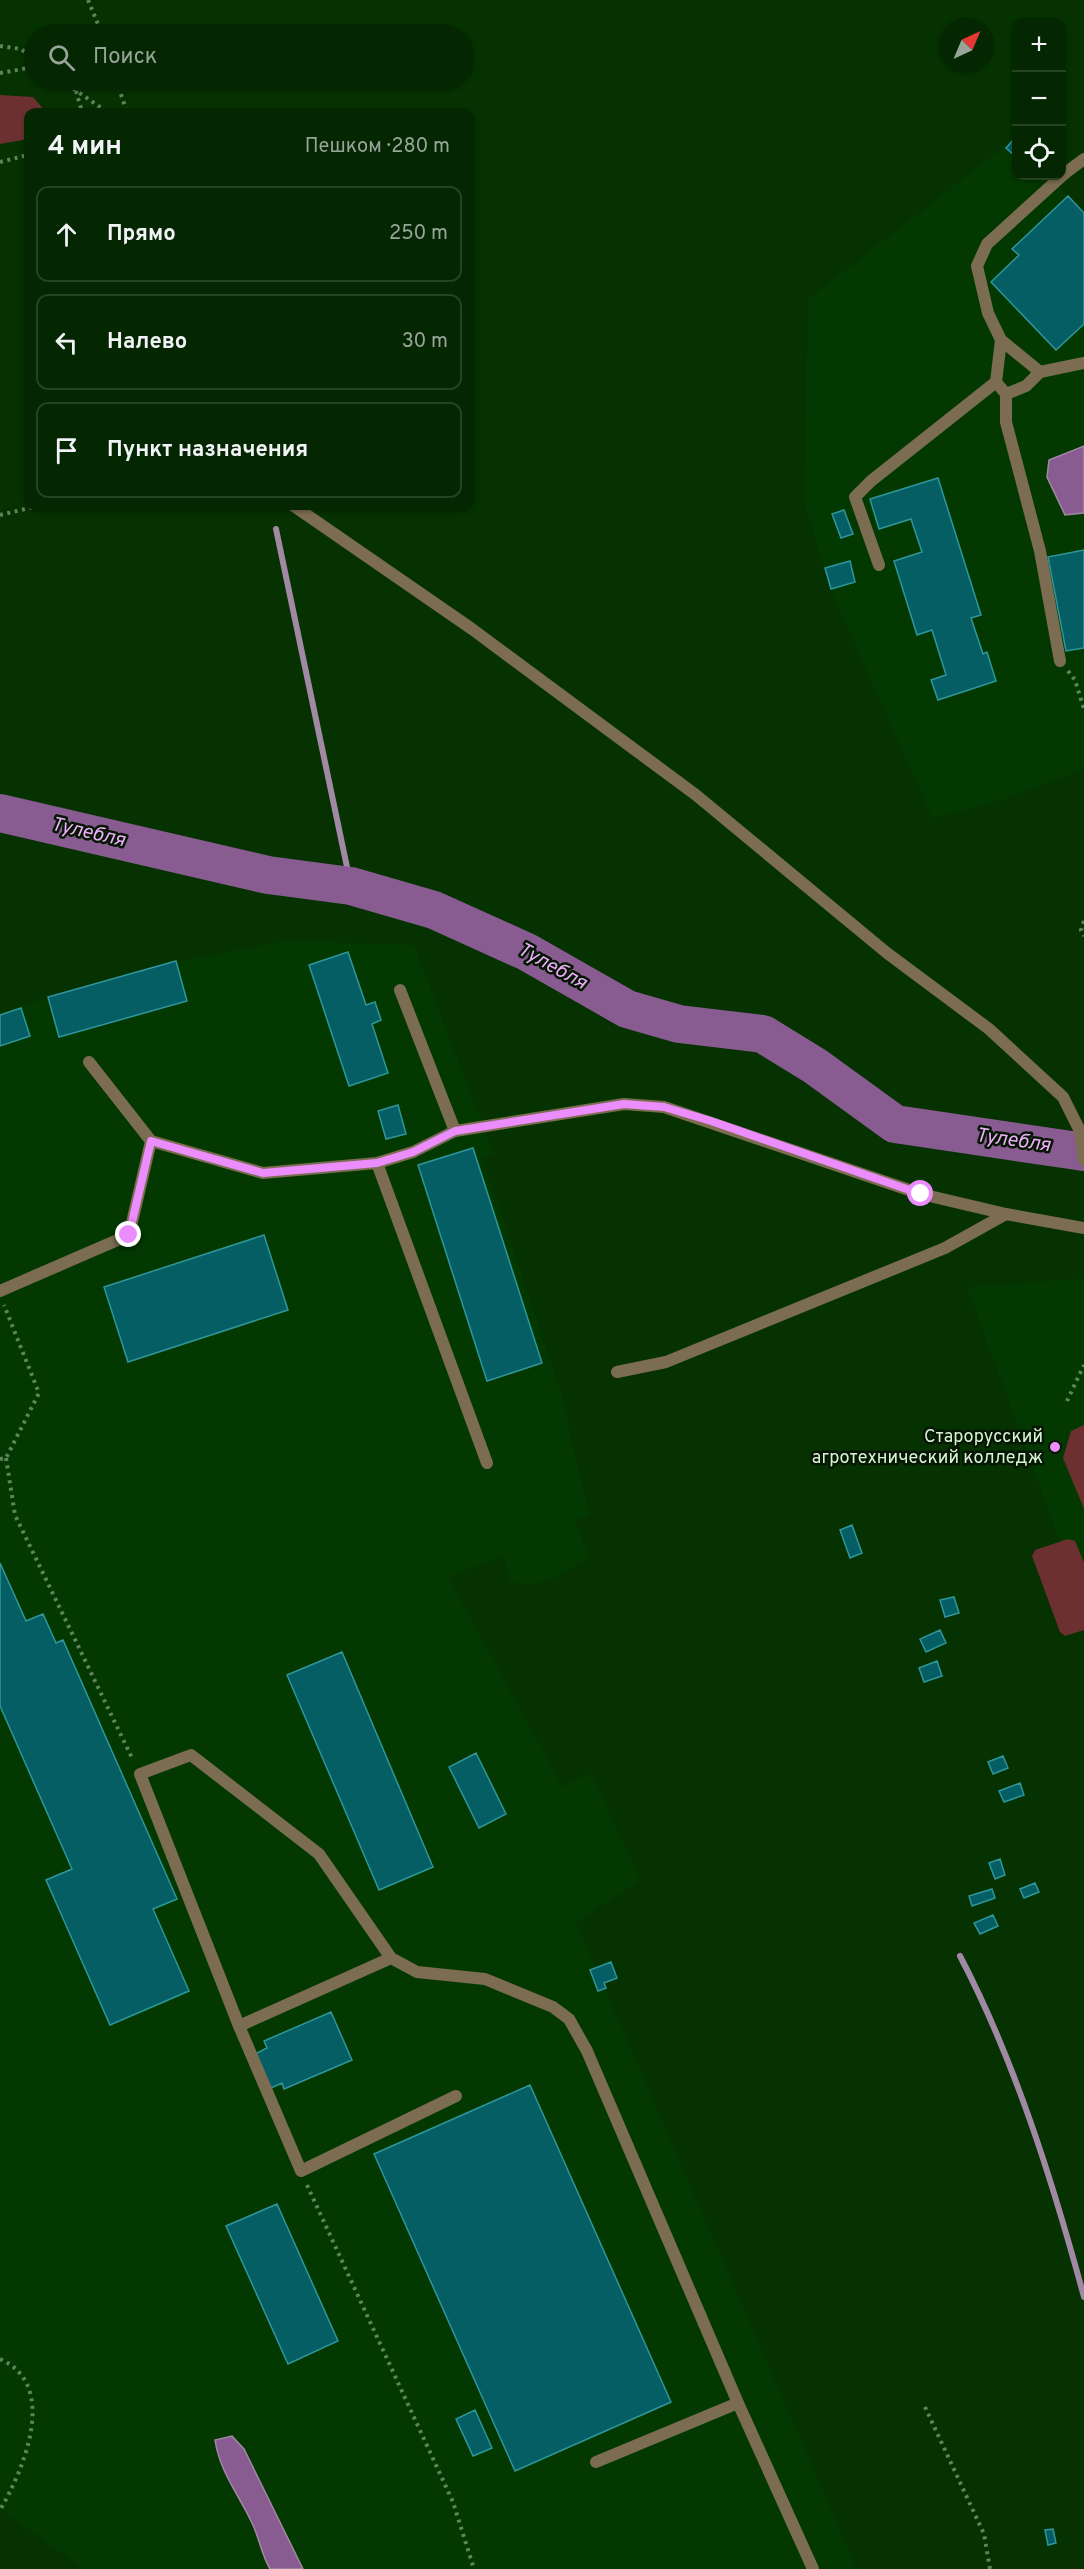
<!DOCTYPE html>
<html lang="ru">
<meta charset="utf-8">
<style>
body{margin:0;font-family:Overpass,sans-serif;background:#12320f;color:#f1f3f6}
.controls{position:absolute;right:18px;top:18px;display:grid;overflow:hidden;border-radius:12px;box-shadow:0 2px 4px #0004}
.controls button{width:54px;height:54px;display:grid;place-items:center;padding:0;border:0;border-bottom:2px solid #254322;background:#042600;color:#f1f3f6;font:30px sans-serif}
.compass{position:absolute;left:940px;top:18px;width:54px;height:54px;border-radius:50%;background:#042600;box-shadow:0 2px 4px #0004;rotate:44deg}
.stop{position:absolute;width:18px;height:18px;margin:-14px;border:4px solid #eb8dfc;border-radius:50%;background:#fff}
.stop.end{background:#eb8dfc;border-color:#fff;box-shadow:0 2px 6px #0008}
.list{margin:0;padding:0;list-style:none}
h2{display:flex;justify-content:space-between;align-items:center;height:78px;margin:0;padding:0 24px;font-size:26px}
h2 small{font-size:20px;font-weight:400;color:#97a599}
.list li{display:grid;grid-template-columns:39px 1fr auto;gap:18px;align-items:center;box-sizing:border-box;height:96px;margin:0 12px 12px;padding:0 12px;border:2px solid #254322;border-radius:12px}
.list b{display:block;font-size:22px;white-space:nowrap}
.list em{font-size:20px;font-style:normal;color:#97a599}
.icon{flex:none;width:33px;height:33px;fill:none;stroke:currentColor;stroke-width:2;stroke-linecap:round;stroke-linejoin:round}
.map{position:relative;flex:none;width:1084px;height:2569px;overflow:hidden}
.search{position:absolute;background:#042600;box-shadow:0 2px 4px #0004;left:24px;top:24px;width:450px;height:66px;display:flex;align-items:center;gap:15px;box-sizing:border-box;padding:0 21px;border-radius:33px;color:#97a599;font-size:22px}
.panel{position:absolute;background:#042600;box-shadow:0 2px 4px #0004;left:24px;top:108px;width:450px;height:402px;border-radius:12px}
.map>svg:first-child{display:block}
</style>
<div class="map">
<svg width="1084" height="2569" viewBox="0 0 1084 2569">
<rect width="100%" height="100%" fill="#053200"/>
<path fill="#033900" d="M 1013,140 L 1016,143 L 1016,176 L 1048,176 L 1084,213 L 1084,769 L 1005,799 L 933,819 L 831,591 L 804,501 L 808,299 Z
M 285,941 L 414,945 L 494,1154 L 482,1158 L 561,1393 L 589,1515 L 575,1520 L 589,1558 L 552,1579 L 536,1584 L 511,1582 L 503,1556 L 448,1577 L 563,1787 L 591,1773 L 641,1880 L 576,1922 L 857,2569 L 85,2569 L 0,2510 L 0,1012 L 179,961 Z
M 1084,1278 L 1084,1608 L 967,1287 Z"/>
<path fill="#6d3031" d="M 0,95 L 33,97 L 46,112 L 28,112 L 28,139 L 0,144 Z
M 1084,1425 L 1084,1509 L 1063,1458 L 1071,1431 Z
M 1068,1539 L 1075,1541 L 1084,1563 L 1084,1630 L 1065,1636 L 1060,1632 L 1032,1556 L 1035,1550 Z"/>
<path fill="#895c91" stroke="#a189a5" stroke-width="1.5" d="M 1084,446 L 1084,513 L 1065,515 L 1047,477 L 1049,460 Z
M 232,2436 L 244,2449 L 303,2569 L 270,2569 C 261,2554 259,2536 251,2521 C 237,2492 220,2472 215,2440 Z"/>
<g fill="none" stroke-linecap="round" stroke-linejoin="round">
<path stroke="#a189a5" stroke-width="6" d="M 276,529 L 351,886
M 960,1956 C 1015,2061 1053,2183 1084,2297"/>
<path stroke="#895c91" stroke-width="38" d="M 0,813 L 268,875 L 351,886 L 434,910 L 527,952 L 627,1009 L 679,1024 L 763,1034 L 815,1066 L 895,1124 L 1084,1152"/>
</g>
<path fill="#055e63" stroke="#2f969c" stroke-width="1.5" d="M 1013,140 L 1016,143 L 1016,157 L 1006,148 Z
M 1068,196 L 1084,213 L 1084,324 L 1056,350 L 991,282 L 1019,255 L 1012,249 Z
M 938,478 L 981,615 L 971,618 L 983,654 L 987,652 L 996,681 L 938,700 L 931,680 L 946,675 L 932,630 L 917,635 L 894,561 L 922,552 L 911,519 L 879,529 L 870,499 Z
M 844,510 L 853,534 L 841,538 L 832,514 Z
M 1084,550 L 1084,648 L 1066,651 L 1048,557 Z
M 850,561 L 855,582 L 831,589 L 825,568 Z
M 348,952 L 366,1005 L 375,1002 L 381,1020 L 372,1024 L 388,1073 L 349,1086 L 309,965 Z
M 176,961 L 187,1001 L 59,1037 L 48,997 Z
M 21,1008 L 30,1036 L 0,1046 L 0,1015 Z
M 398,1105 L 406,1134 L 386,1139 L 378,1111 Z
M 473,1148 L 542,1363 L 487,1381 L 418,1165 Z
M 264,1235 L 288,1310 L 128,1362 L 104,1287 Z
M 852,1525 L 862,1553 L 850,1558 L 840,1530 Z
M 0,1563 L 26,1621 L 43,1614 L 56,1643 L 63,1640 L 177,1899 L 153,1909 L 189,1991 L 110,2025 L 46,1880 L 72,1869 L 0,1706 Z
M 954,1597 L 959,1613 L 945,1617 L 940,1600 Z
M 940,1630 L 946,1643 L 926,1652 L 920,1639 Z
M 342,1652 L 433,1867 L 379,1890 L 287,1675 Z
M 937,1661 L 942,1676 L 924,1682 L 919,1668 Z
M 476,1753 L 506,1814 L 479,1828 L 449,1767 Z
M 1003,1756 L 1008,1768 L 993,1774 L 988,1762 Z
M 1020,1783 L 1024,1795 L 1004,1802 L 999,1791 Z
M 1000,1859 L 1005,1875 L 995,1879 L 989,1863 Z
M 1035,1883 L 1039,1892 L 1024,1898 L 1020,1889 Z
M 992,1889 L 995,1898 L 972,1906 L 969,1896 Z
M 993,1915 L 998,1926 L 980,1934 L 974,1923 Z
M 611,1962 L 617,1978 L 604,1983 L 606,1988 L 598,1991 L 590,1970 Z
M 331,2012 L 352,2060 L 284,2089 L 282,2083 L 269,2089 L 255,2054 L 267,2048 L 264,2041 Z
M 530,2085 L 671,2402 L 515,2471 L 374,2154 Z
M 277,2204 L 338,2341 L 288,2364 L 226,2226 Z
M 475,2410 L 492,2448 L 473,2456 L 456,2419 Z
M 1053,2529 L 1056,2543 L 1048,2545 L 1045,2530 Z"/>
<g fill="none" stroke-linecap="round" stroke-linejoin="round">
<path stroke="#5f835a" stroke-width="4" stroke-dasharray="3 4.5" stroke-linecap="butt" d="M 88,0 L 102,34
M 0,46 L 21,49 L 34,59
M 0,73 L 34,67
M 61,80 L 107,112
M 116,80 L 127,112
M 76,91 L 82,112
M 0,162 L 28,155
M 0,515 L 38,506
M 1068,671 L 1075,680 L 1084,709
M 1084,921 L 1081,930 L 1084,936
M 1067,1401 L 1084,1365
M 6,1458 L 15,1515 L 133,1760
M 0,1459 L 6,1458 L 39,1393 L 4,1305
M 307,2185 L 453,2502 L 474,2569
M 0,2359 C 60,2385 23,2471 0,2510
M 925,2407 L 984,2534 L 990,2569"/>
<path stroke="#7c6d52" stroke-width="12" d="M 1064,174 L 987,244 L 977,266 L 988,313 L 1001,340 L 1040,372 L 1084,363
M 1001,340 L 996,382 L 1006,394 L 1026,386 L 1040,372
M 1006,394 L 1006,422 L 1040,551 L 1060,661
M 879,565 L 855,497 L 871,481 L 996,382
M 89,1062 L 151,1141 L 263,1173 L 377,1163 L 413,1152 L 455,1131 L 400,990
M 377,1163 L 487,1463
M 0,1291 L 129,1235 L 151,1141
M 617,1372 L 666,1362 L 945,1248 L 1006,1214
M 391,1958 L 239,2026 L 140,1774 L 191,1755 L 319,1854 L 391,1958 L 417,1972 L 485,1979 L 553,2007 L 569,2019 L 587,2051 L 738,2403 L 813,2569
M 239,2026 L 301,2171 L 456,2096
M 596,2462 L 738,2403"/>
<path stroke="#7c6d52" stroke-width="12" d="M 1064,174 L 1084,159
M 294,506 L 472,629 L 696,795 L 887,953 L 989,1029 L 1063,1097 L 1080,1131 L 1084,1160
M 455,1131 L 624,1104 L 664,1107 L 921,1194 L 1006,1214 L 1084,1228"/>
</g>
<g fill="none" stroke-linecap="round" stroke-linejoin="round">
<path stroke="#eb8dfc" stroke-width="8" d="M 129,1235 L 151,1141 L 263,1173 L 377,1163 L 413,1152 L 455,1131 L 624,1104 L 664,1107 L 711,1121 L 921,1194"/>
</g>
<circle fill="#eb8dfc" stroke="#051603" stroke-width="2" cx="1055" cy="1447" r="6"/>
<g text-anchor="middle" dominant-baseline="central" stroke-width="5" stroke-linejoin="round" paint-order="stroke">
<g font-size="18" fill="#d9f1d5" stroke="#051603" text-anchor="end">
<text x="1043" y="1437">Старорусский<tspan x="1043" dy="21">агротехнический колледж</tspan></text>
</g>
<g font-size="20" font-style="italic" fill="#eeadfa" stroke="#051603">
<text transform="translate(88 833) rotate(13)">Тулебля</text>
<text transform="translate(552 967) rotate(29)">Тулебля</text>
<text transform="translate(1013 1141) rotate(8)">Тулебля</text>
</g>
</g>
</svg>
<div class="controls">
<button>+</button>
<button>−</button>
<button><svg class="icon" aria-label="locate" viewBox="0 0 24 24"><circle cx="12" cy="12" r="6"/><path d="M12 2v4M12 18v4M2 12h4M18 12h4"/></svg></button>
</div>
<svg class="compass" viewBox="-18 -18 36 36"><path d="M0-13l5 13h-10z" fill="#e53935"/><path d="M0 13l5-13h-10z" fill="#97a599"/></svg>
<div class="stop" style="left:921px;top:1194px"></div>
<div class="stop end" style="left:129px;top:1235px"></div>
<div class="search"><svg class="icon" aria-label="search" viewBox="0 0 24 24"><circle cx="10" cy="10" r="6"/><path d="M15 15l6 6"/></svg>Поиск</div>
<section class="panel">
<h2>4 мин<small>Пешком · 280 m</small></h2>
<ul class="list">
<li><svg class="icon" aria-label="ahead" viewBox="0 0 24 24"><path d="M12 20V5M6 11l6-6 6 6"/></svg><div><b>Прямо</b></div><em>250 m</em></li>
<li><svg class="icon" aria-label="left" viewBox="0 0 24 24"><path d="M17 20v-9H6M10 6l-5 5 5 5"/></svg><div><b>Налево</b></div><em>30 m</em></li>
<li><svg class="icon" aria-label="arrive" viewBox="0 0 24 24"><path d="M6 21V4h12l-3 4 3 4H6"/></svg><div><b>Пункт назначения</b></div></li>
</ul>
</section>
</div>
